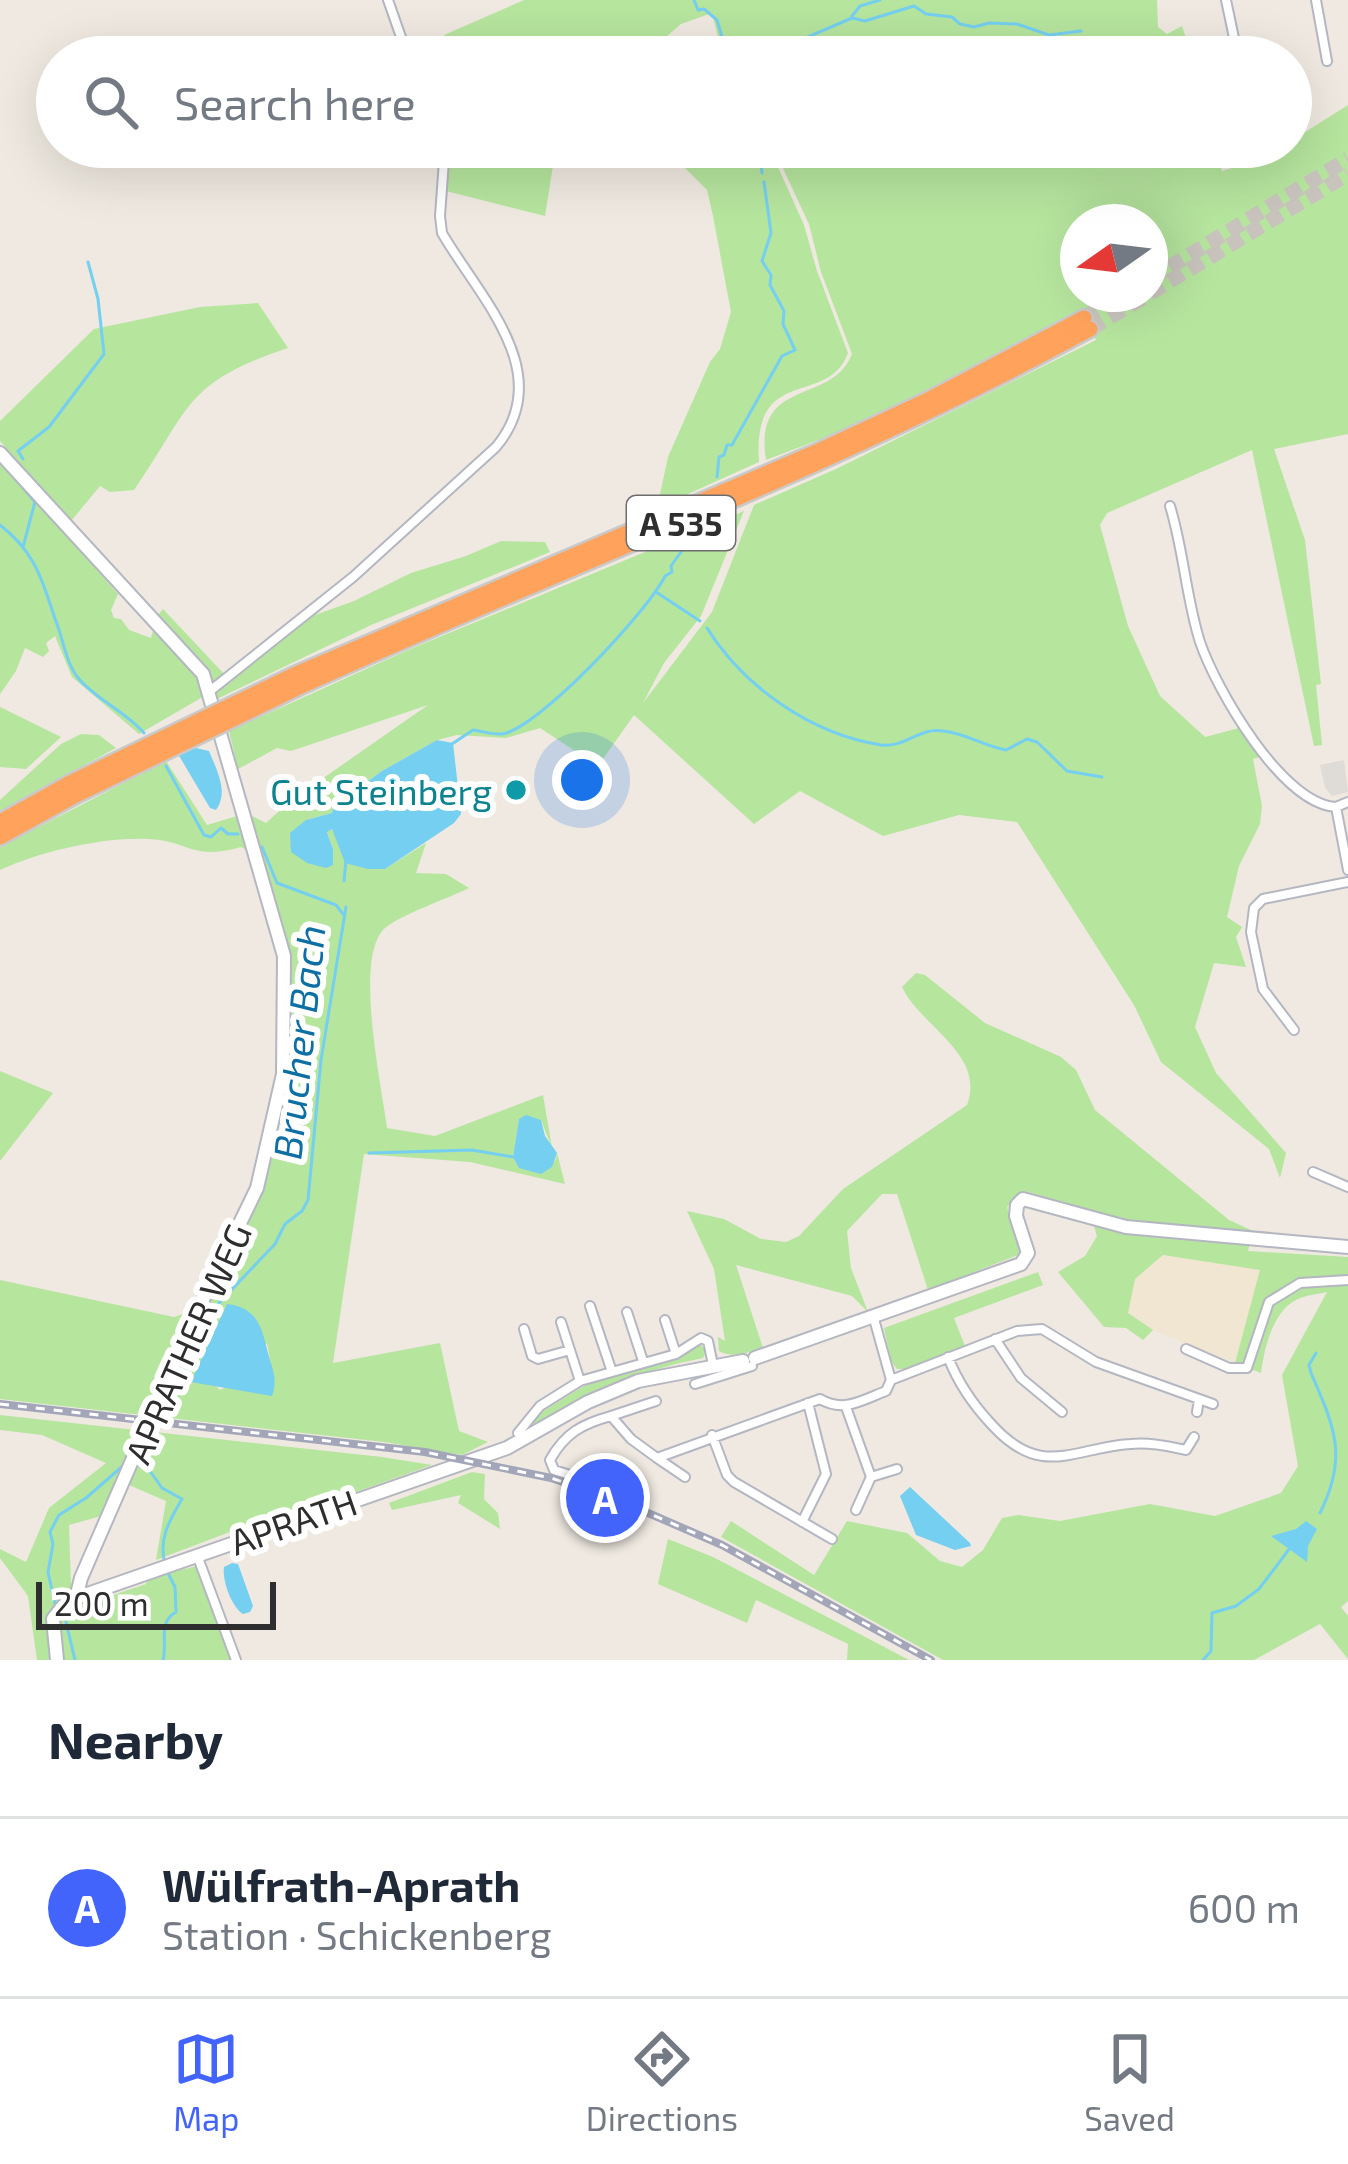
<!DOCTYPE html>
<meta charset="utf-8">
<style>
body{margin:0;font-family:"Exo 2",sans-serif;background:#f2f2f3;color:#1f2937}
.compass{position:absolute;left:1060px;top:204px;width:108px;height:108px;border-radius:50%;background:#fff;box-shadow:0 12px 48px #0002;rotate:256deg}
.scale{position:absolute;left:36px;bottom:30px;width:240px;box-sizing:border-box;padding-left:12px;border:6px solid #2e2e2e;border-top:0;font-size:33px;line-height:42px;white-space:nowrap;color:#2e2e2e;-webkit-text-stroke:9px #fff;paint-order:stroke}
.you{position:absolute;left:582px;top:780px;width:42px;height:42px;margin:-30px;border:9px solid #fff;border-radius:50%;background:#1a73e8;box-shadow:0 0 0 18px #1a73e833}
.badge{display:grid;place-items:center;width:78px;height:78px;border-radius:50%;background:#4264fb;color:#fff;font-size:39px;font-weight:700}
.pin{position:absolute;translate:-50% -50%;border:6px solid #fff;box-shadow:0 3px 12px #0006}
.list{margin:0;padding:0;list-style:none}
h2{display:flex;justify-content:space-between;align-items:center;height:156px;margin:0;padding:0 48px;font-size:51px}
h2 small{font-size:39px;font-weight:400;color:#747a83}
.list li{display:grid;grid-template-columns:78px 1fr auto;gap:36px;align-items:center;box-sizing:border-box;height:180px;padding:0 48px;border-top:3px solid #e0e1e3}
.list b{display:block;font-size:45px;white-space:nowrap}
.list p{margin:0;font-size:39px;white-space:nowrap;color:#747a83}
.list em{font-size:39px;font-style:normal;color:#747a83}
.icon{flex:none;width:66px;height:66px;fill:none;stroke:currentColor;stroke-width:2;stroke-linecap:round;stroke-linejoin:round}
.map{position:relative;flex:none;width:1348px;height:1660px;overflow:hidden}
.search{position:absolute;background:#fff;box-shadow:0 12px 48px #0002;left:36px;right:36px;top:36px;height:132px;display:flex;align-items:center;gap:30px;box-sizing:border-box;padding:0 42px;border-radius:66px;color:#747a83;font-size:45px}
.sheet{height:336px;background:#fff}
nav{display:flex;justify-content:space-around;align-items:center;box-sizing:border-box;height:168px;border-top:3px solid #e0e1e3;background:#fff;font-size:33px;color:#747a83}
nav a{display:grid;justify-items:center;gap:6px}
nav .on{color:#4264fb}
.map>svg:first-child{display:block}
</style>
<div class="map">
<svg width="1348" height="1660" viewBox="0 0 1348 1660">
<rect width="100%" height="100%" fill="#efe9e1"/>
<path fill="#f0e6d1" d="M 1164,1255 L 1261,1270 L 1235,1363 L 1153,1330 L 1127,1313 L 1135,1279 Z"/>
<path fill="#b6e59e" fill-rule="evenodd" d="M 524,0 L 1157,0 L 1158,27 L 1167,34 L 1182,26 L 1192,57 L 723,57 L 712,13 L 681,24 L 643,57 L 454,57 L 444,35 Z
M 1348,105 L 1348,434 L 1274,449 L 1305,540 L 1321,684 L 1316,685 L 1322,745 L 1314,746 L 1252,450 L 1107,513 L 1100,525 L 1128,626 L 1160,696 L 1205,737 L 1239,728 L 1260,757 L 1253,759 L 1262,806 L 1260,824 L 1239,866 L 1227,917 L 1242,927 L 1236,937 L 1246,967 L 1214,963 L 1195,1027 L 1216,1073 L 1286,1153 L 1280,1178 L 1269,1149 L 1161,1062 L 1134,1005 L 1017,822 L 959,815 L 883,836 L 800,791 L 754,824 L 634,715 L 598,766 L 540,728 L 506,738 L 457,735 L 437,740 L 382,771 L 333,807 L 332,813 L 306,820 L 333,849 L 327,831 L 332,829 L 342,848 L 385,869 L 426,843 L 416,873 L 446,874 L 469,888 C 449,898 400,915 385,928 C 353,956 382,1087 387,1128 L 435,1136 L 543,1095 L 552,1148 L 541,1120 L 519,1120 L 513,1158 L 555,1161 L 557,1153 L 565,1184 L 470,1162 L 364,1154 L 333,1363 L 440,1343 L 459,1431 L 488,1442 L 462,1455 L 384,1442 L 0,1399 L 0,1280 L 174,1317 C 193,1312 200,1296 212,1281 C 278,1197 301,1065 289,958 C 284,912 260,863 252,816 L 266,823 L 289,802 L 428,705 L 291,751 L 277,748 L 238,769 L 229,731 L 408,650 L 744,511 L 701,616 L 664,663 L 643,703 L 712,612 L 754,505 L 836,469 L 1096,340 L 1084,314 L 847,429 L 766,460 C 753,376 832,406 852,354 L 821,272 L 809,224 L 773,147 L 1215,147 L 1222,171 L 1262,159 L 1282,147 L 1291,147 L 1291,141 ZM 1078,222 L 1150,222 L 1150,294 L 1078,294 ZM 267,1343 L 271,1365 L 220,1390 L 215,1385 Z
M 449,147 L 556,147 L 545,216 L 446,191 Z
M 664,147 L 769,147 L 804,225 L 817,271 L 848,353 C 828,408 752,363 759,462 L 657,508 L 668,457 L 710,362 L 720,349 L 731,312 L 713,216 L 707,190 Z
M 258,303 L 288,348 C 183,383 191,408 134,490 L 110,492 L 100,486 L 71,521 L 0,441 L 0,421 L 94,329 L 200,307 Z
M 0,459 L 118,594 L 111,610 L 114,618 L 121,619 L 129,630 L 151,638 L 157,616 L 163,609 L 225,675 L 304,619 L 354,601 L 411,573 L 466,556 L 501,541 L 545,542 L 550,552 L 371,625 L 217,699 L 206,695 L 139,734 L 72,677 L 55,636 L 46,643 L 49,651 L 43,657 L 25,648 L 16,671 L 0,694 Z
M 0,707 L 61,737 L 26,769 L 0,767 Z
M 81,734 L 99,735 L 116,748 L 0,811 L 0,800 L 61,744 Z
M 166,761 L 207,825 L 237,816 L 247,850 L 241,847 C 191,861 190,841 149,839 C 102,837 42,851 0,870 L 0,847 Z
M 916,973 L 925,975 L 985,1023 L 1061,1057 L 1076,1070 L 1095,1110 L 1229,1220 L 1253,1231 L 1248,1251 L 1348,1257 L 1348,1601 L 1341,1607 L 1348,1616 L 1348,1659 L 1320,1624 L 1254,1660 L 943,1660 L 721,1537 L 731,1521 L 814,1575 L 847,1521 L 907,1533 L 940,1561 L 962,1567 L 983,1550 L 1002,1518 L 1018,1515 L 1060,1521 L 1150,1504 L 1215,1516 L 1281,1493 L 1298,1466 L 1282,1375 L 1327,1292 C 1318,1294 1305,1295 1296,1300 C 1273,1311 1264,1349 1261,1373 L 1235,1363 L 1260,1270 L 1163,1255 L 1135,1279 L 1128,1313 L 1153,1330 L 1143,1340 L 1126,1328 L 1104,1327 L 1058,1272 L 1085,1256 L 1097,1236 L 1089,1210 L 1025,1191 L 1007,1207 L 1020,1250 L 1018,1255 L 928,1290 L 897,1194 L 882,1194 L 847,1231 L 851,1268 L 868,1312 L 852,1296 L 736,1265 L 763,1348 C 749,1352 733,1359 719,1351 L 718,1337 L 725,1341 L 714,1269 L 687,1211 L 724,1219 L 761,1239 L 786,1242 L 799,1236 L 843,1189 L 967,1105 C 986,1054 921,1027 902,987 Z
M 0,1071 L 53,1093 L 0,1161 Z
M 1038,1272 L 1043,1285 L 954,1318 L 965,1346 L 905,1369 L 897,1369 L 891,1361 L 884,1328 Z
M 700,1343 L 706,1352 L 703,1358 C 640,1370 587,1395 533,1428 L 535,1416 L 582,1387 L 633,1369 L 669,1362 Z
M 0,1415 L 382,1457 L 432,1465 L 288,1516 L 285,1511 L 156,1560 L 166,1501 L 129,1485 L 101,1516 L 69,1525 L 72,1615 L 83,1605 L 146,1584 L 147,1578 L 197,1566 L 234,1660 L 37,1660 L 28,1596 L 0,1558 L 0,1549 L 26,1562 L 49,1508 L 106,1463 L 42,1435 L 0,1430 Z
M 472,1472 L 485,1474 L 484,1499 L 498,1513 L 500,1529 L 458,1503 L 461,1495 L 392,1510 L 389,1503 Z
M 668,1539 L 713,1557 L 909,1660 L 847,1660 L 848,1644 L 756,1600 L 747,1623 L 658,1584 Z"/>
<path fill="#dfdcd8" d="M 1344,760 L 1348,792 L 1332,796 L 1325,788 L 1320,765 Z"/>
<path fill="#75cff0" d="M 437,740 L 453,743 L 461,814 L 454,823 L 385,869 L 368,869 L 345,863 L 332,829 L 327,832 L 333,849 L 333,865 L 326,868 L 307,863 L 291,852 L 290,833 L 306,820 L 332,813 L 333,807 L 382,771 Z
M 196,748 L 209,751 C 217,771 229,792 216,810 L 210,808 L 178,754 Z
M 526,1115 L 541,1120 L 545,1136 L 557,1153 L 552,1167 L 541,1174 L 519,1168 L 513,1157 L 519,1119 Z
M 227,1304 C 261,1308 262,1332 270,1360 C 274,1373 277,1382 272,1396 L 191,1382 Z
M 910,1487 L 970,1543 L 971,1546 L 955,1550 L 916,1535 L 900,1496 Z
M 1306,1521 L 1317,1529 L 1308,1546 L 1307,1562 L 1271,1536 L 1296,1529 Z
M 232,1563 L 238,1564 L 253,1606 L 250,1612 L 243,1614 C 231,1606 222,1580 224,1567 Z"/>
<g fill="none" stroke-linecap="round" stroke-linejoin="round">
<path stroke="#75cff0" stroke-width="3" d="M 694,0 L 698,10 L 704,9 L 717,20 L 728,57
M 852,16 L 860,6 L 880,0
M 761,57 L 852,18 L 865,21 L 914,6 L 926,14 L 952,17 L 960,24 L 974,27 L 989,23 L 1017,24 L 1049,35 L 1081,31
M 759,147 L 762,173
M 23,459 L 18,451 L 49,427 L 104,354 L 98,299 L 88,262
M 717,477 L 719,457 L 724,455 L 727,445 L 732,445 L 782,356 L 795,350 L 783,324 L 784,311 L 770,285 L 771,275 L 762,261 L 771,233 L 764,182
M 20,484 L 35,502 L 23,547
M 0,525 C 39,555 43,586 58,627 C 64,644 67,665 79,679 C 97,700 126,712 144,733
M 656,592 L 700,621
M 707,628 C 744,687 811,734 881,745 C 905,748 919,727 943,731 C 965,733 984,746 1006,750 L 1027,739 L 1037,742 L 1067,771 L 1102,777
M 452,744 L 473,730 C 482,731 494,735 502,734 C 538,729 649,610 665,576 L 672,572 L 671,566 L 691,538
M 166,766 L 204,835 L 211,837 L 221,828 L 228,834 L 238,834
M 262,847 L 277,883 L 336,905 L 343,914
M 344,881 L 346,860
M 369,1153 L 472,1150 L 513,1157
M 1316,1353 L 1309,1365 L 1311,1373 C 1335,1428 1348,1457 1320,1513
M 176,1387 L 218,1304 L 275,1244 L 285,1224 L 302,1211 L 308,1200 L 321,1060 L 346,907
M 145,1464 L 162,1488 L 182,1499 C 170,1520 158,1538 165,1564
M 55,1604 L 48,1572 L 53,1544 L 50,1532 L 59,1515 L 86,1498 L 125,1464
M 66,1622 L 75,1660
M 163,1660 C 168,1642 157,1623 176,1612 L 175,1587 L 168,1573
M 1203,1660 L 1211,1651 L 1212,1613 L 1236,1606 L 1259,1589 L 1290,1548"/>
<path stroke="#c8c4bd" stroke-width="15" stroke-dasharray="15 8" stroke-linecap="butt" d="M 1150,279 L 1348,159
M 1150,293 L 1348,174
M 1084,318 L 1124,294
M 1090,329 L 1149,294"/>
<g stroke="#b4b7c1" stroke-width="12">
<path id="street" d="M 388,0 L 408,57
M 1226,0 L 1238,57
M 1316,0 L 1327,61
M 1170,506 C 1184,552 1186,598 1200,642 C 1216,689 1282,804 1336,807
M 210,691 L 353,577 L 496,447 C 558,373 479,297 442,233 L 440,216 L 445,147
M 1336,807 L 1348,870
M 1336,807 L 1348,802
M 1294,1030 L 1263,989 L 1251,932 L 1254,908 L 1263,899 L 1348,882
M 1313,1172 L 1348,1187
M 590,1306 L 611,1369
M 627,1312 L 643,1361
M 874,1319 L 891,1380
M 665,1320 L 676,1354
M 561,1322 L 570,1350
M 524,1329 L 532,1356 L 538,1359 L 570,1350 L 580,1381
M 995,1339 L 1021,1378 L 1062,1412
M 1186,1349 L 1229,1368 L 1247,1368 L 1269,1302 L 1300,1283 L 1348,1280
M 948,1357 C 958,1383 974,1406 993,1426 C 1042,1479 1073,1448 1130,1444 C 1149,1442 1167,1446 1186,1450 L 1194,1437
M 891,1380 L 1017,1331 L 1042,1329 L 1096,1362 L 1213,1404
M 695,1384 L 752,1366
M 846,1407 L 871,1477 L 897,1469
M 1197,1412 L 1199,1399
M 611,1416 L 656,1401
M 518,1433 L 540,1406 L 580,1381 L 676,1354 L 701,1338 L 708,1341 L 713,1365
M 712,1435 L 727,1475 L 734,1482 L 832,1539
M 657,1458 L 685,1477
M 573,1476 L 554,1470 L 550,1460 C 565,1433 582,1424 611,1416 L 631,1439 L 657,1458 L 820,1399 C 844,1413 862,1400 886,1391 L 891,1380
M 856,1510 L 871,1477
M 802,1522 L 826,1474 L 808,1403
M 197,1555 L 236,1660"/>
</g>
<g stroke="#b4b7c1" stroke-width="16">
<path id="secondary" d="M 0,453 L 203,674 L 284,956 L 283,1074 L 257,1188 L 194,1318 L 81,1578 L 76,1598
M 755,1358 L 1021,1264 L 1028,1253 L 1016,1216 L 1017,1205 L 1023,1199 L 1126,1227 L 1348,1247
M 57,1660 L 53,1619 L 63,1606 L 76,1598 L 507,1448 L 588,1402 L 638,1381 L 743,1361"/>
</g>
<g stroke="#c9c9c9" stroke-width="20">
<path id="highway" d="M 294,675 L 814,453 L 930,399 L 1084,318
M 299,687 C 563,567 835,468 1090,329
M 0,822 L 70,783
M 0,837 L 76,795"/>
</g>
<use href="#street" stroke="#fff" stroke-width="8"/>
<use href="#secondary" stroke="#fff" stroke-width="12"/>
<use href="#highway" stroke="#ffa35c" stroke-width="15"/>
<g stroke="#a3a6b8" stroke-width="8">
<path id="rail" d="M 0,1404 L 425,1452 L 551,1478 L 625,1503 L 722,1545 L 931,1660"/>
</g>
<use href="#rail" stroke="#fff" stroke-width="3" stroke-dasharray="9" stroke-linecap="butt"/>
<g stroke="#c9c9c9" stroke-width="20" stroke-linecap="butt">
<path id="highway-bridge" d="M 70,783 L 294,675
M 76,795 L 299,687"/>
</g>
<use href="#highway-bridge" stroke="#ffa35c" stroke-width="15"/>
</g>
<circle fill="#0f9aa8" stroke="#fff" stroke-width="4.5" cx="516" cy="790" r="12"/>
<g text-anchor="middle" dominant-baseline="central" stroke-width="12" stroke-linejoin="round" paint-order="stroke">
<rect fill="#fff" stroke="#6d6d6d" stroke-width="3" x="627" y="496" width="108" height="54" rx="9"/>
<g font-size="33" font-weight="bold" fill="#2e2e2e">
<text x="681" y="523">A 535</text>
</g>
<g font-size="36" fill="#0d838f" stroke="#fff" text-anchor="end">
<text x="492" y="790">Gut Steinberg</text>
</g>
<g font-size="36" fill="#2e2e2e" stroke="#fff">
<text transform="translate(187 1343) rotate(-66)">APRATHER WEG</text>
<text transform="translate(293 1521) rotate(-19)">APRATH</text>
</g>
<g font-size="39" font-style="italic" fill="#0d6fa3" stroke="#fff">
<text transform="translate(298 1042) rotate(-84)">Brucher Bach</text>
</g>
</g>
</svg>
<svg class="compass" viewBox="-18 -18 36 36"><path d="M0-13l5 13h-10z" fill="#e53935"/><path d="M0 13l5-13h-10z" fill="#747a83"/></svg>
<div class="scale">200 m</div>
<div class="you"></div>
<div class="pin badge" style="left:605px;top:1498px">A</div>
<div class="search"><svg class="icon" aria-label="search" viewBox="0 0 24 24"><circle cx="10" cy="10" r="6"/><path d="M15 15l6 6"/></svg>Search here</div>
</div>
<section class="sheet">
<h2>Nearby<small></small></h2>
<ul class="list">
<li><span class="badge">A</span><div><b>Wülfrath-Aprath</b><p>Station · Schickenberg</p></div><em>600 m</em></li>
</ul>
</section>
<nav>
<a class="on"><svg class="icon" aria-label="map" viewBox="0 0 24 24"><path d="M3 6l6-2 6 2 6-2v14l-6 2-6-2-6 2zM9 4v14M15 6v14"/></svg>Map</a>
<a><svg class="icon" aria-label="directions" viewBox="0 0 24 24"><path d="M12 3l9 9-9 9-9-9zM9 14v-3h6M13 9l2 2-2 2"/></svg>Directions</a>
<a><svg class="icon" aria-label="saved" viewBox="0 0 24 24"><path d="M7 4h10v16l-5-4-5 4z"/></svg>Saved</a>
</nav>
